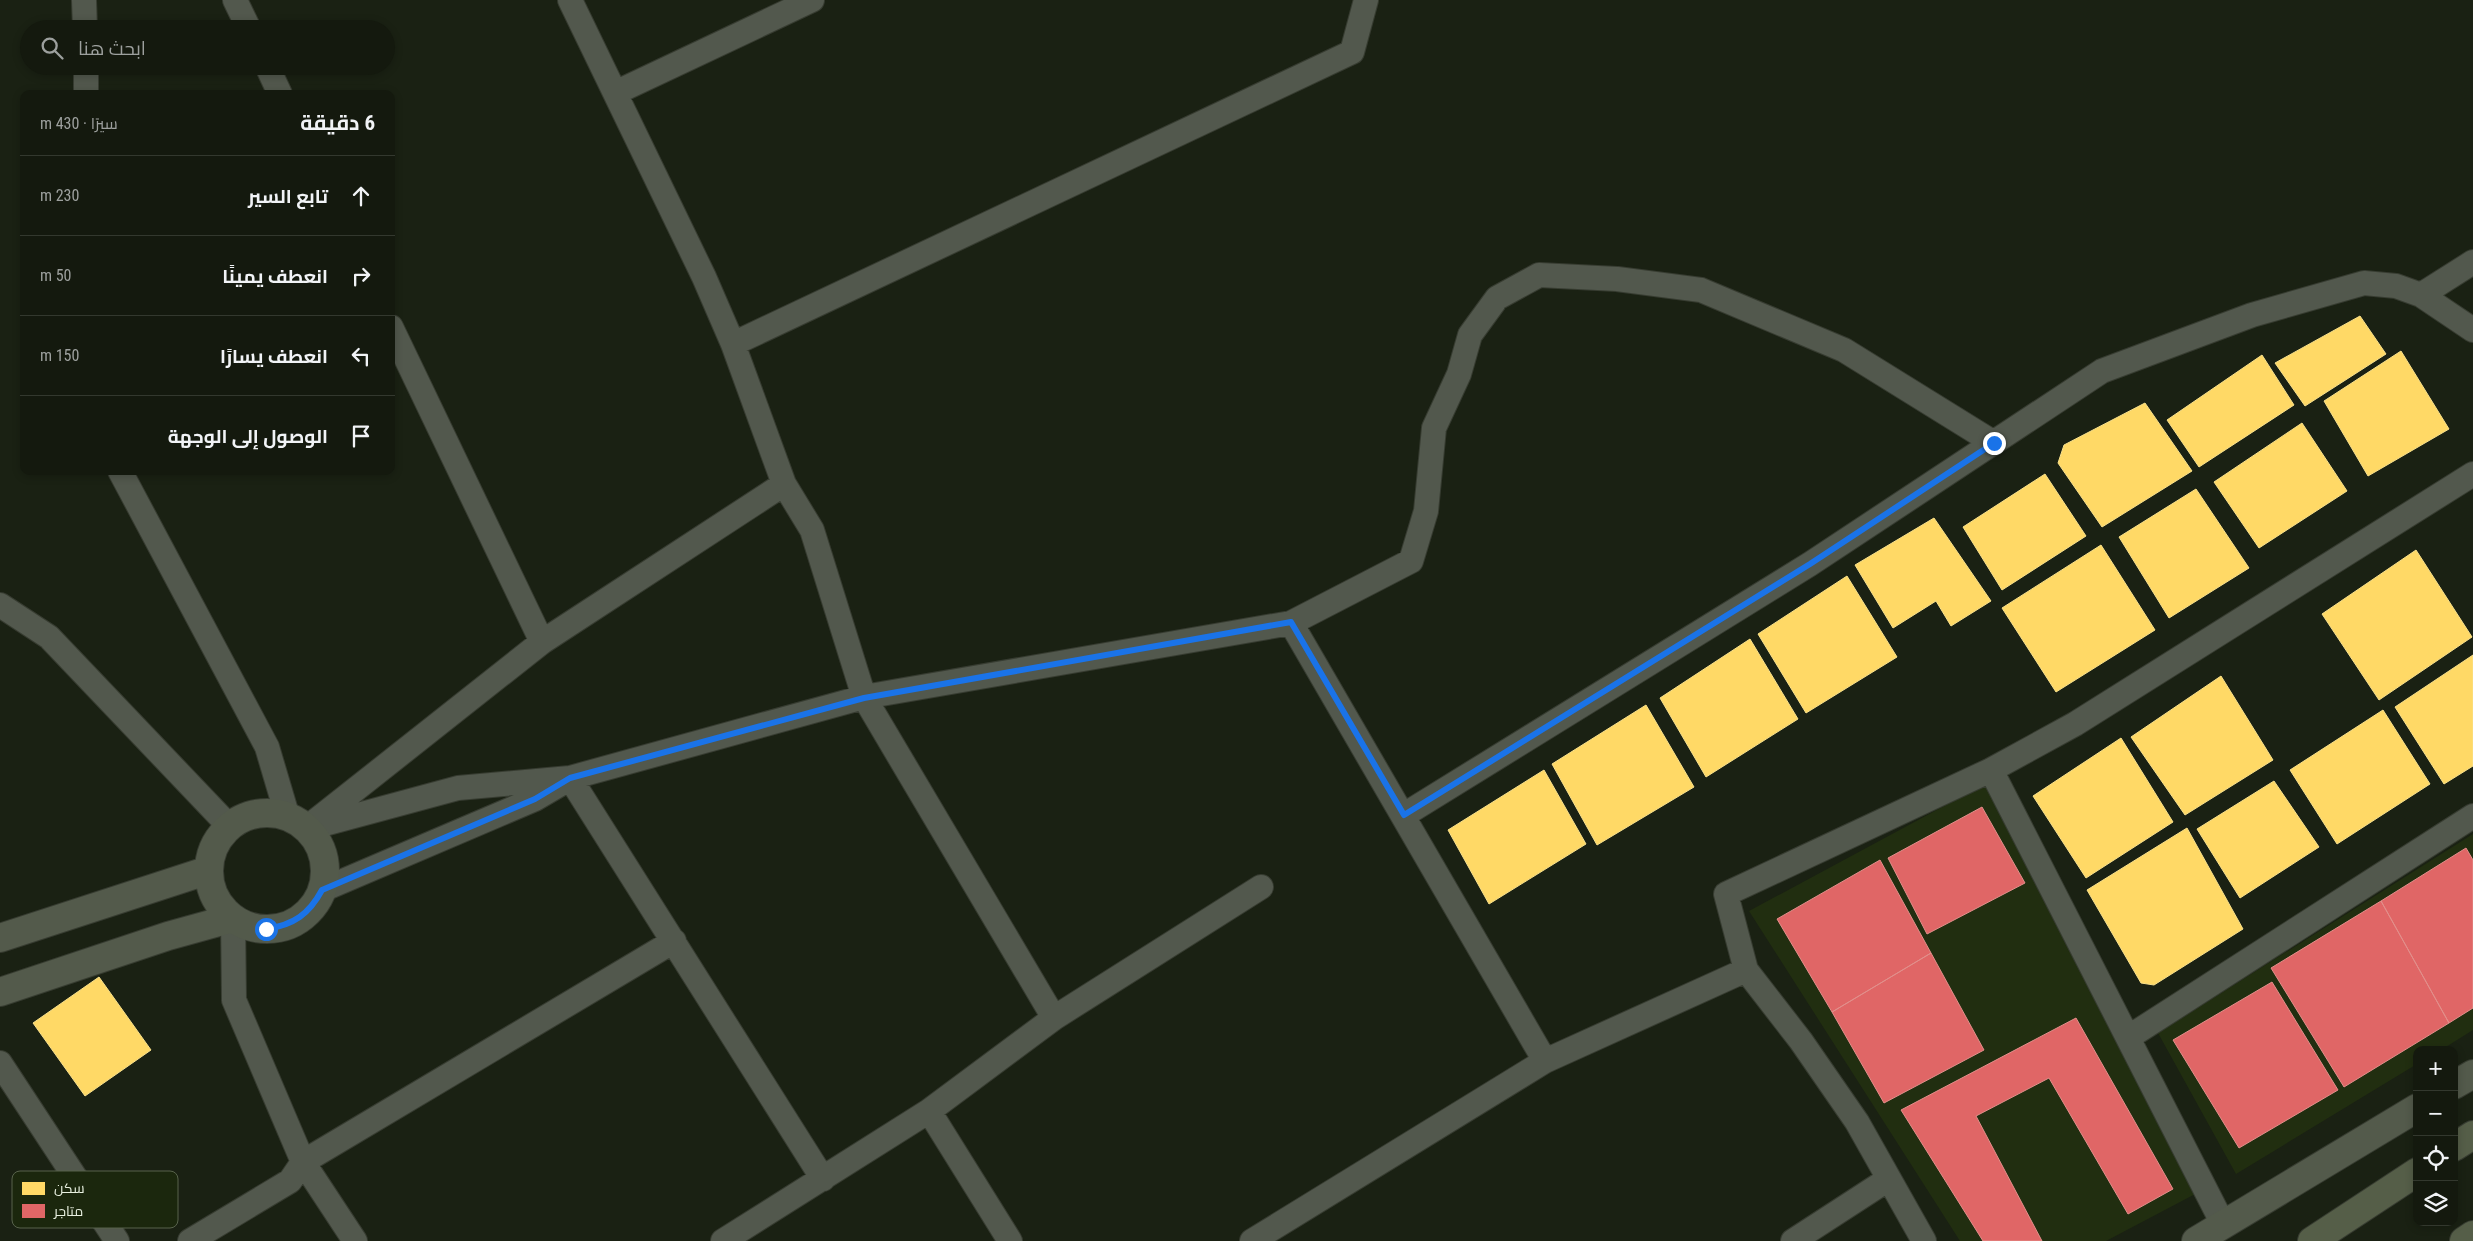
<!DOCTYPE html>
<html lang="ar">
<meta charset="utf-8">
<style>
body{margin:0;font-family:"Roboto Condensed",Cairo,sans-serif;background:#21261c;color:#f1f3f6;direction:rtl}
.controls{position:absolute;right:15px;bottom:15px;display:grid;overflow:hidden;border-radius:10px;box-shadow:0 2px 8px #0003}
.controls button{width:45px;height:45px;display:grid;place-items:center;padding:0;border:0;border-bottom:1px solid #33382e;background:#14190e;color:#f1f3f6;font:25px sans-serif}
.stop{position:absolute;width:15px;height:15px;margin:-11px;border:4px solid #1a73e8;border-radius:50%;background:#fff}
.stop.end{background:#1a73e8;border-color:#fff;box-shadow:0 1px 5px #0008}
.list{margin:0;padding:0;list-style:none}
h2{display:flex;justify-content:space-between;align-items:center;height:65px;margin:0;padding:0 20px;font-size:21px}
h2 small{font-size:16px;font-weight:400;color:#9da09e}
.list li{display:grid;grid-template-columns:32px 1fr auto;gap:15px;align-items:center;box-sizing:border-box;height:80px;padding:0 20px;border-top:1px solid #33382e}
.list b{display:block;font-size:19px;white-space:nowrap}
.list em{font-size:16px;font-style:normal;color:#9da09e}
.icon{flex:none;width:28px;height:28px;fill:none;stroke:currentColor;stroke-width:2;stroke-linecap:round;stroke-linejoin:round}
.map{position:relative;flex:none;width:2473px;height:1241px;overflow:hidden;direction:ltr}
.search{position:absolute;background:#14190e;box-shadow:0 2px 8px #0003;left:20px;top:20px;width:375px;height:55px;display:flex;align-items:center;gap:12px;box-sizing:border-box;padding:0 18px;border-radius:28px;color:#9da09e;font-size:19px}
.panel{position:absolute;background:#14190e;box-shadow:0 2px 8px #0003;left:20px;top:90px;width:375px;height:385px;border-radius:10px;direction:rtl}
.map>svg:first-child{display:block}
</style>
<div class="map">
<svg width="2473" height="1241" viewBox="0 0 2473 1241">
<rect width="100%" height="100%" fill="#1a2113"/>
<path fill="#212e10" d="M 1985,784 L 2199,1192 L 2106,1241 L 1960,1241 L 1749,911 Z
M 2473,834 L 2473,1030 L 2441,1050 L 2417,1050 L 2417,1064 L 2236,1174 L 2158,1033 Z"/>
<path fill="#ffd966" stroke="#f8e08b" d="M 2360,316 L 2386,354 L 2305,406 L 2275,363 Z
M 2401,351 L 2449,429 L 2368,476 L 2324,401 Z
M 2262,355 L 2294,405 L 2199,467 L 2167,420 Z
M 2145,403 L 2192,471 L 2102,527 L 2058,463 L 2064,445 Z
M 2302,423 L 2347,491 L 2259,548 L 2214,482 Z
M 2045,474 L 2086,536 L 2002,590 L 1963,527 Z
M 2196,489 L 2249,568 L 2169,618 L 2119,537 Z
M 1934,518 L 1991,601 L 1951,626 L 1936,601 L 1893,628 L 1855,565 Z
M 2101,545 L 2155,630 L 2056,692 L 2002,608 Z
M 2416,550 L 2472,637 L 2379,700 L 2322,614 Z
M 1847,576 L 1897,657 L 1806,713 L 1758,634 Z
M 1750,639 L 1798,719 L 1706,777 L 1660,698 Z
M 2473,655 L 2473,766 L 2444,784 L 2395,707 Z
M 2221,676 L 2273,760 L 2185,815 L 2131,737 Z
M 1646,705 L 1694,787 L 1597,845 L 1552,764 Z
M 2383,710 L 2430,784 L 2337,844 L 2290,770 Z
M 2121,738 L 2173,822 L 2086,878 L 2033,796 Z
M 1544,770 L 1586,844 L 1489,904 L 1448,830 Z
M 2274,781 L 2319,847 L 2240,898 L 2197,829 Z
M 2187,828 L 2243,929 L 2154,985 L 2141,983 L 2087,890 Z
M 99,977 L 151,1050 L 85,1096 L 33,1023 Z"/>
<path fill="#e06666" stroke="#e28f8b" d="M 1982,807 L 2025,883 L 1927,934 L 1888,858 Z
M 2466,848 L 2473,860 L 2473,1008 L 2449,1023 L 2381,901 Z
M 1880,860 L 1931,953 L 1832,1012 L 1777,919 Z
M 2381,901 L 2449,1023 L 2344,1087 L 2271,968 Z
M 1931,953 L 1984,1050 L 1884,1103 L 1832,1012 Z
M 2272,982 L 2338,1090 L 2239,1148 L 2173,1040 Z
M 2076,1018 L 2173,1189 L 2128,1214 L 2049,1078 L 1976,1116 L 2042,1241 L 1983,1241 L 1901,1110 Z"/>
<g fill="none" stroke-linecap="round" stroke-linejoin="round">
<g stroke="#373c31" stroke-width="26">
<path id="street" d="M 84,0 L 85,29
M 235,0 L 249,29
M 570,0 L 704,277 L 733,344 L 784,484 L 812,530 L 864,697 L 1054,1018
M 86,66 L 86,94
M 267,66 L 280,94
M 615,93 L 812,0
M 2421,295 L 2473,262
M 391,327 L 542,642
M 733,344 L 1352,52 L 1366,0
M 120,471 L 267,747 L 288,818
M 0,605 L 49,637 L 230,827
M 1291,623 L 1545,1061
M 1991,770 L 2223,1224
M 570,778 L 823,1179
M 1404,815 L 1810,564 L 2102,371 L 2252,315 L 2364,283 L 2396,286 L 2421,295 L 2473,330
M 313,823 L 542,642 L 784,484
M 306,829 L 458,788 L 570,778 L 864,697 L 1291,623 L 1411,561 L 1426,511 L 1434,428 L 1459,374 L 1470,335 L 1497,298 L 1539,275 L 1617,279 L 1701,290 L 1844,350 L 1994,443
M 322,890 L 535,799 L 564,782
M 233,918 L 234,1000 L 303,1162 L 355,1241
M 2129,1037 L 2473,816
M 0,1063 L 117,1241
M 929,1111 L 1010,1241
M 190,1241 L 290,1181 L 303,1162 L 674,941
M 723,1241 L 929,1111 L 1054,1018 L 1261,887
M 1252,1241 L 1545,1061 L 1746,970
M 1793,1241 L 1887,1180
M 1924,1241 L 1857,1122 L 1801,1041 L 1746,970 L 1726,894 L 1991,770 L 2075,724 L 2473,474"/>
</g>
<g stroke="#373c31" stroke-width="30">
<path id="secondary" d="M209 871a58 58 0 1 1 116 0a58 58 0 1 1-116 0Z
M 0,938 L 209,870
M 0,992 L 168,936 L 233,918
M 2454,1085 L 2473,1074
M 2196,1241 L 2417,1108"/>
</g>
<g stroke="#373c31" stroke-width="30">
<path id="highway" d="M 2454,1147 L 2473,1135
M 2312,1241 L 2417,1172
M 2464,1241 L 2473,1235"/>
</g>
<use href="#street" stroke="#52584d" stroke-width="24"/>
<use href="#secondary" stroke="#535a4b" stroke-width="28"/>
<use href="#highway" stroke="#555e48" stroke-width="28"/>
</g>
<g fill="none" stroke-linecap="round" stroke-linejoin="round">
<path stroke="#1a73e8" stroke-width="6" d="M 266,929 C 294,925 309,914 322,890 L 535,799 L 570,778 L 864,698 L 1291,622 L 1404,815 L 1810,564 L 1994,443"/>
</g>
<rect x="12" y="1171" width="166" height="57" rx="8" fill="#1b270d" stroke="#58634c" stroke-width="1"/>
<rect x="22" y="1182" width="23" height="13" fill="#ffd966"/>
<rect x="22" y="1204" width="23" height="14" fill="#e06666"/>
<g font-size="14" fill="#e8f0e0">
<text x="54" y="1193">سكن</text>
<text x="54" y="1216">متاجر</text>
</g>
</svg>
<div class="controls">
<button>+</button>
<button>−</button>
<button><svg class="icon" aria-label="locate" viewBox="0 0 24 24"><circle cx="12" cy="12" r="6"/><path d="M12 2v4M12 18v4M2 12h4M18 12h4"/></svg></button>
<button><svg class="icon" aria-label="layers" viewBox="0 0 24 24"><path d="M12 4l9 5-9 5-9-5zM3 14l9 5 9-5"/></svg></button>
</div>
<div class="stop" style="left:266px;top:929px"></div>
<div class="stop end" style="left:1994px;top:443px"></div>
<div class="search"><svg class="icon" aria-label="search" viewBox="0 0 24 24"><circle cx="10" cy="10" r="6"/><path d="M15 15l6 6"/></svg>ابحث هنا</div>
<section class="panel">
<h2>6 دقيقة<small>سيرًا · 430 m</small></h2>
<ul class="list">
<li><svg class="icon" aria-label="ahead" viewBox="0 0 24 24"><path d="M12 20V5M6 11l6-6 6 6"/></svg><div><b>تابع السير</b></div><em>230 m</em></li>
<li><svg class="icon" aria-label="right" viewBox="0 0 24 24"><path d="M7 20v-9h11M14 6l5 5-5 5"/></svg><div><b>انعطف يمينًا</b></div><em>50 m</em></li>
<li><svg class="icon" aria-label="left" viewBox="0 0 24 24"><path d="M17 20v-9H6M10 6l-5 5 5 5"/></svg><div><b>انعطف يسارًا</b></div><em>150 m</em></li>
<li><svg class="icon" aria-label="arrive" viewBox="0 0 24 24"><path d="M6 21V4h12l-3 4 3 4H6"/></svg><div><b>الوصول إلى الوجهة</b></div></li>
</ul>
</section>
</div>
